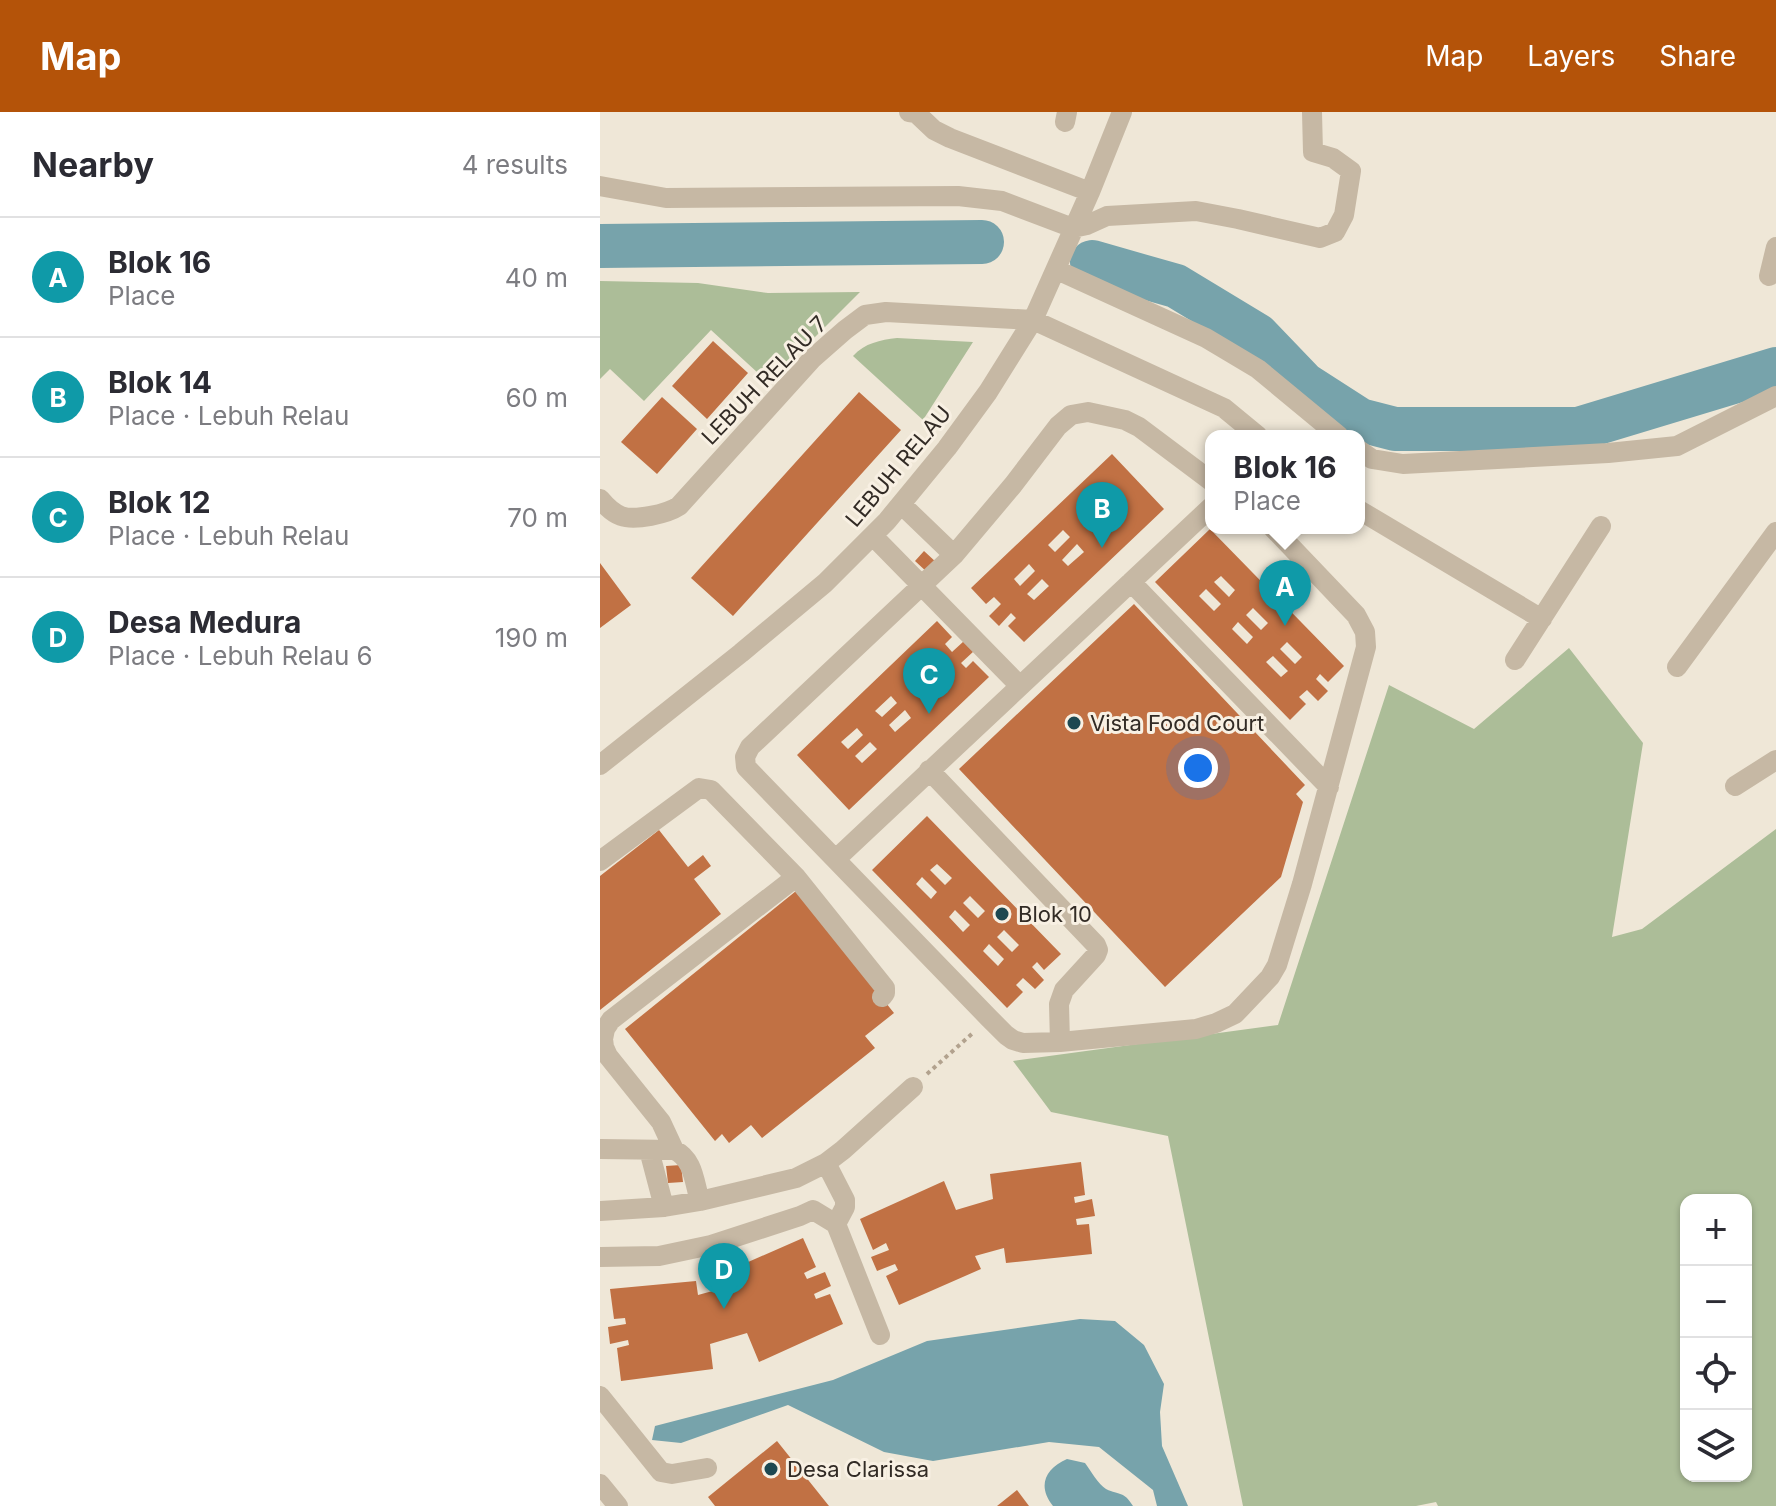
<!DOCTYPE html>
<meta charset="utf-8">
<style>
body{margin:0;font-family:Inter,sans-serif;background:#f2f2f3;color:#2b2b33}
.controls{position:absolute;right:24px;bottom:24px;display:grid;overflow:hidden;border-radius:16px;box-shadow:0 2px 6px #0004}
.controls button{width:72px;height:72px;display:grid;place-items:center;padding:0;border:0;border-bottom:2px solid #e1e1e2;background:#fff;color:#2b2b33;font:40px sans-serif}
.you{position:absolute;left:598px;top:656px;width:28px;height:28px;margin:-20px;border:6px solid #fff;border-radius:50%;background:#1a73e8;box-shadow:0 0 0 12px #1a73e833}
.badge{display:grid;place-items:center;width:52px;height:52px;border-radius:50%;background:#b45309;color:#fff;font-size:26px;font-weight:700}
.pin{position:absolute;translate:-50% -66px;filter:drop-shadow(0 2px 4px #0008)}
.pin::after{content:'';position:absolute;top:42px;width:28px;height:24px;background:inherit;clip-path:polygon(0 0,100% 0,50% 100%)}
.popup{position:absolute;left:605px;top:318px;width:160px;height:104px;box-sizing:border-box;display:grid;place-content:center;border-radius:16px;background:#fff;filter:drop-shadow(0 2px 6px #0005);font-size:26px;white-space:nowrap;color:#7c7c81}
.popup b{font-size:30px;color:#2b2b33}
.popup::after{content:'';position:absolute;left:50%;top:100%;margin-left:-16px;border:16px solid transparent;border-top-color:#fff}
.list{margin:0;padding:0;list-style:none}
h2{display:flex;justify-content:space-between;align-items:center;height:104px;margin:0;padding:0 32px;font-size:34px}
h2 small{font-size:26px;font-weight:400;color:#7c7c81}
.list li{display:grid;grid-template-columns:52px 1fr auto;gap:24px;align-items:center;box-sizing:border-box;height:120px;padding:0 32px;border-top:2px solid #e1e1e2}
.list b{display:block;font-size:30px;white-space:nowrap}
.list p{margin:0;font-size:26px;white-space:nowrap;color:#7c7c81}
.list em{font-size:26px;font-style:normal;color:#7c7c81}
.icon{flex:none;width:44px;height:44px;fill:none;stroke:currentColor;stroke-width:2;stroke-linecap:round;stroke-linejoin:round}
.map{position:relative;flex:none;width:1176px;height:1394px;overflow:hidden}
header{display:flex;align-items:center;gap:48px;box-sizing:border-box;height:112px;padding:0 40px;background:#b45309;color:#fff}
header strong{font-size:38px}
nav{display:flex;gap:44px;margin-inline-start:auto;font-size:28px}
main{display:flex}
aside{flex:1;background:#fff}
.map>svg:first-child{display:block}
</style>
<header>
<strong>Map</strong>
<nav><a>Map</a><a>Layers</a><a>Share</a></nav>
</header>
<main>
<aside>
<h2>Nearby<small>4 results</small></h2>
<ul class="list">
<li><span class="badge" style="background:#0f9aa8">A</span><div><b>Blok 16</b><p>Place</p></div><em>40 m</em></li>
<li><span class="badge" style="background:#0f9aa8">B</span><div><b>Blok 14</b><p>Place · Lebuh Relau</p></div><em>60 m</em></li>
<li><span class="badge" style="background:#0f9aa8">C</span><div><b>Blok 12</b><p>Place · Lebuh Relau</p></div><em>70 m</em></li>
<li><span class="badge" style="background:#0f9aa8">D</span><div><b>Desa Medura</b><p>Place · Lebuh Relau 6</p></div><em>190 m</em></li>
</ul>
</aside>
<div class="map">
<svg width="1176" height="1394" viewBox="0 0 1176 1394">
<rect width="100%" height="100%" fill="#efe7d7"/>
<path fill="#acbd98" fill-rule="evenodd" d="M 0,169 L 98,171 L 168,181 L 260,180 L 169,271 L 111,218 L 44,289 L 10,257 L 0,267 Z
M 297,226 L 373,230 L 323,308 L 253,244 C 265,231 280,228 297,226 Z
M 969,536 L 1043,631 L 1012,825 L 1042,817 L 1176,717 L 1176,1394 L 838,1394 L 836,1390 L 816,1394 L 643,1394 L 568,1024 L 451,1000 L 413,949 L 678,913 L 789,573 L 874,617 ZM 1086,1088 L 1146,1088 L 1146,1364 L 1086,1364 Z"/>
<path fill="#77a3ab" d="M 480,1207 L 515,1209 L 544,1233 L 564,1272 L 560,1300 L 562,1334 L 588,1394 L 557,1394 L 553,1378 L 499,1335 L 449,1330 L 333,1349 L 284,1340 L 188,1293 L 81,1331 L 52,1328 L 55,1314 L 233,1268 L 327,1229 Z
M 467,1347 L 485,1351 C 491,1359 498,1372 506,1377 C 520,1384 523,1378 533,1394 L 453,1394 C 437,1374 445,1357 467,1347 Z"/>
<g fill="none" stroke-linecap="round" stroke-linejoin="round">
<path stroke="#77a3ab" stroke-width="44" d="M 0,134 L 382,130
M 492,150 L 576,174 L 657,223 L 704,272 L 760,308 L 795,317 L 978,317 L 1176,257"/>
</g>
<path fill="#c17144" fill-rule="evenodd" d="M 113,229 L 148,261 L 107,307 L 72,274 Z
M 259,280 L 301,318 L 133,504 L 91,466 Z
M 62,285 L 97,317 L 57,362 L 21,330 Z
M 512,342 L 564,397 L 424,530 L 408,514 L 416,506 L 411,501 L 399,514 L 389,504 L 401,492 L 394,485 L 386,492 L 371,476 ZM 497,386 L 503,393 L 488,408 L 481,400 ZM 510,400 L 517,407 L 502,422 L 495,415 ZM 463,418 L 470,425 L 455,440 L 448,433 ZM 477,432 L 484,440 L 468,454 L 462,448 ZM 429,452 L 435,459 L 420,474 L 414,467 ZM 442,467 L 449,474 L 434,488 L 427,482 Z
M 610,417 L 744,554 L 728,570 L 720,562 L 716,567 L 728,579 L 718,589 L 707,578 L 699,585 L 706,592 L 690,608 L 555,470 ZM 621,464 L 635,478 L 629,485 L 614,470 ZM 606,477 L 621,492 L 614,499 L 599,484 ZM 653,496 L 668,511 L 661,518 L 646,503 ZM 638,510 L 653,525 L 647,532 L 632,517 ZM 687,530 L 702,545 L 695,552 L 680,537 ZM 673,544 L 688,559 L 681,565 L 666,550 Z
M 324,439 L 337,451 L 328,461 L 315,449 Z
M 0,451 L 31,493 L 0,516 Z
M 534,492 L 705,673 L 696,682 L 703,690 L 681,765 L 565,875 L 359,657 Z
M 337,509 L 352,525 L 345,532 L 352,540 L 364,529 L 374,539 L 361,551 L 366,556 L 373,549 L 389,565 L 249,698 L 197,643 ZM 326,551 L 333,558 L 317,573 L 311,566 ZM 340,566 L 347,573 L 331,587 L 325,580 ZM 291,584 L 297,591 L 282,605 L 275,599 ZM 305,598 L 311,606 L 295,620 L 289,613 ZM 257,616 L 263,623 L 248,637 L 241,630 ZM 270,630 L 277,637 L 262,651 L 255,644 Z
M 327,704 L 461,842 L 444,858 L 437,850 L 432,855 L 444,868 L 435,877 L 423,866 L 416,873 L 423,880 L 407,896 L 272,758 ZM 337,752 L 352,766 L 345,773 L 330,758 ZM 322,765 L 337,780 L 331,787 L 316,772 ZM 370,784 L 385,799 L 378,806 L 363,791 ZM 355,798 L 370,813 L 363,820 L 349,805 ZM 404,818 L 419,833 L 412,840 L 397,825 ZM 389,832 L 404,847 L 398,854 L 383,839 Z
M 59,718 L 88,755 L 103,743 L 111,754 L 94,767 L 121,802 L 0,898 L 0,764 Z
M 196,779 L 294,901 L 265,924 L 275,936 L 162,1026 L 151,1013 L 129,1031 L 122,1022 L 115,1029 L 25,917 Z
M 481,1050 L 485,1083 L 474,1085 L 475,1091 L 492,1087 L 495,1104 L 476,1107 L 477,1113 L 489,1112 L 492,1142 L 406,1151 L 404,1136 L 375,1144 L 381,1157 L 299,1193 L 286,1164 L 298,1158 L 295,1152 L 277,1159 L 271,1145 L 289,1138 L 286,1131 L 273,1138 L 260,1107 L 344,1069 L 356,1098 L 393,1087 L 390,1062 Z
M 81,1053 L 83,1070 L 68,1071 L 66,1054 Z
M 203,1126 L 216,1155 L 204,1161 L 207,1167 L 225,1160 L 231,1174 L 214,1182 L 216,1187 L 230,1182 L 243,1212 L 159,1250 L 147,1221 L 110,1232 L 113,1257 L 21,1269 L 17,1236 L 29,1233 L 28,1228 L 10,1232 L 8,1215 L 26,1212 L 25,1206 L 14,1207 L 10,1177 L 96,1169 L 98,1183 L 127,1175 L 121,1162 Z
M 177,1329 L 229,1394 L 115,1394 L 108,1385 Z
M 417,1378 L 429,1394 L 397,1394 Z"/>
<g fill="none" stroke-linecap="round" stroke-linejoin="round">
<path stroke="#b2a28e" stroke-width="4" stroke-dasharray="4 4" stroke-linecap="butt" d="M 327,962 L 374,920"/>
<path stroke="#c6b8a4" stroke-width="20" d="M 309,0 L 316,1 L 334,18 L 350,26 L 490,80
M 465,10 L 467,0
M 0,74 L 66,86 L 358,84 L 402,89 L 473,116 L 487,113 L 507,104 L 596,99 L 638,107 L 720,126 L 735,120 L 744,103 L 751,59 L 733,46 L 713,40 L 712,0
M 457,158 L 606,226 L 658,257 L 739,324
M 1169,164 L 1176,135
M 759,338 L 772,347 L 803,352 L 1008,341 L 1077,334 L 1176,284
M 611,369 L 539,315 L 525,308 L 488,300 L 471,303 L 458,314 L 413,373 L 354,443 L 150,635 L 145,645 L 146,655 L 389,906 L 406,923 L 413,928 L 423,931 L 460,930 L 596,917 L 616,911 L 635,902 L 670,865 L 677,853 L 702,772 L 766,535 L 765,520 L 756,503 L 673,416
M 0,387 C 5,393 13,401 21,404 C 35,409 67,402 79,394 L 212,247 L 245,218 L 265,203 L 286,200 L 433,208 L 624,296 L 658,324
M 301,392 L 354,443
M 759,398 L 942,507
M 273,424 L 420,574
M 531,470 L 729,675
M 915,548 L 1001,414
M 1077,555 L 1176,420
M 0,653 L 141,541 L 225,471 L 287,409 L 347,336 L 388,280 L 433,208 L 490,80 L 522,0
M 329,658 L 496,833 L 498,838 L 496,843 L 464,878 L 459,892 L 460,930
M 1135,674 L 1176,648
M 236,747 L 611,395
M 0,749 L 99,676 L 111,678 L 196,765 L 285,876 L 285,881 L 282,885
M 0,1037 L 74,1038 C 94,1047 94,1070 100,1089
M 49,1038 L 64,1095
M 74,1038 L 61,1010 L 8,944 L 4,935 L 3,927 L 5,917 L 11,908 L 196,765
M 226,1051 L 245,1088 L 245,1095 L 236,1112
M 0,1099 L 64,1095 L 100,1089 L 196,1066 L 226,1051 L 243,1038 L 313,975
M 0,1145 L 59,1144 L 111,1133 L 200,1104 L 213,1098 L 236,1112 L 280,1223
M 0,1284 L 61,1360 L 72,1362 L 107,1356
M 0,1372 L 18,1394"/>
</g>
<g fill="#1d4851" stroke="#f8f0e3" stroke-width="3">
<circle cx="474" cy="611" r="8"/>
<circle cx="402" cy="802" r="8"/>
<circle cx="171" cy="1357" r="8"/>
</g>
<g text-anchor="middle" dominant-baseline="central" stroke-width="6" stroke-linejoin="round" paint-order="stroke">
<g font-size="22" fill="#322b25" stroke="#f8f0e3">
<text transform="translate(164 268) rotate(-46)">LEBUH RELAU 7</text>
<text transform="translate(298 354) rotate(-50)">LEBUH RELAU</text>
</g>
<g font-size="22" fill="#322b25" stroke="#f8f0e3" text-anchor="start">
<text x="490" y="611">Vista Food Court</text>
<text x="418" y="802">Blok 10</text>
<text x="187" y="1357">Desa Clarissa</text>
</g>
</g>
</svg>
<div class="controls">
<button>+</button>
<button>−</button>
<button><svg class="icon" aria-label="locate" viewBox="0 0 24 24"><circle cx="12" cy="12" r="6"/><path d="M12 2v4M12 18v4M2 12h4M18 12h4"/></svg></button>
<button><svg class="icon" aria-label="layers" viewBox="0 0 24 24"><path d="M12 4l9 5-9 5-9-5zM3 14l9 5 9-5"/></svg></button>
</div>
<div class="you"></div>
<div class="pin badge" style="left:685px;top:514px;background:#0f9aa8">A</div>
<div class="popup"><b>Blok 16</b>Place</div>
<div class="pin badge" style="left:502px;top:436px;background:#0f9aa8">B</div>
<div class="pin badge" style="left:329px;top:602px;background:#0f9aa8">C</div>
<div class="pin badge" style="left:124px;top:1197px;background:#0f9aa8">D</div>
</div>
</main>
